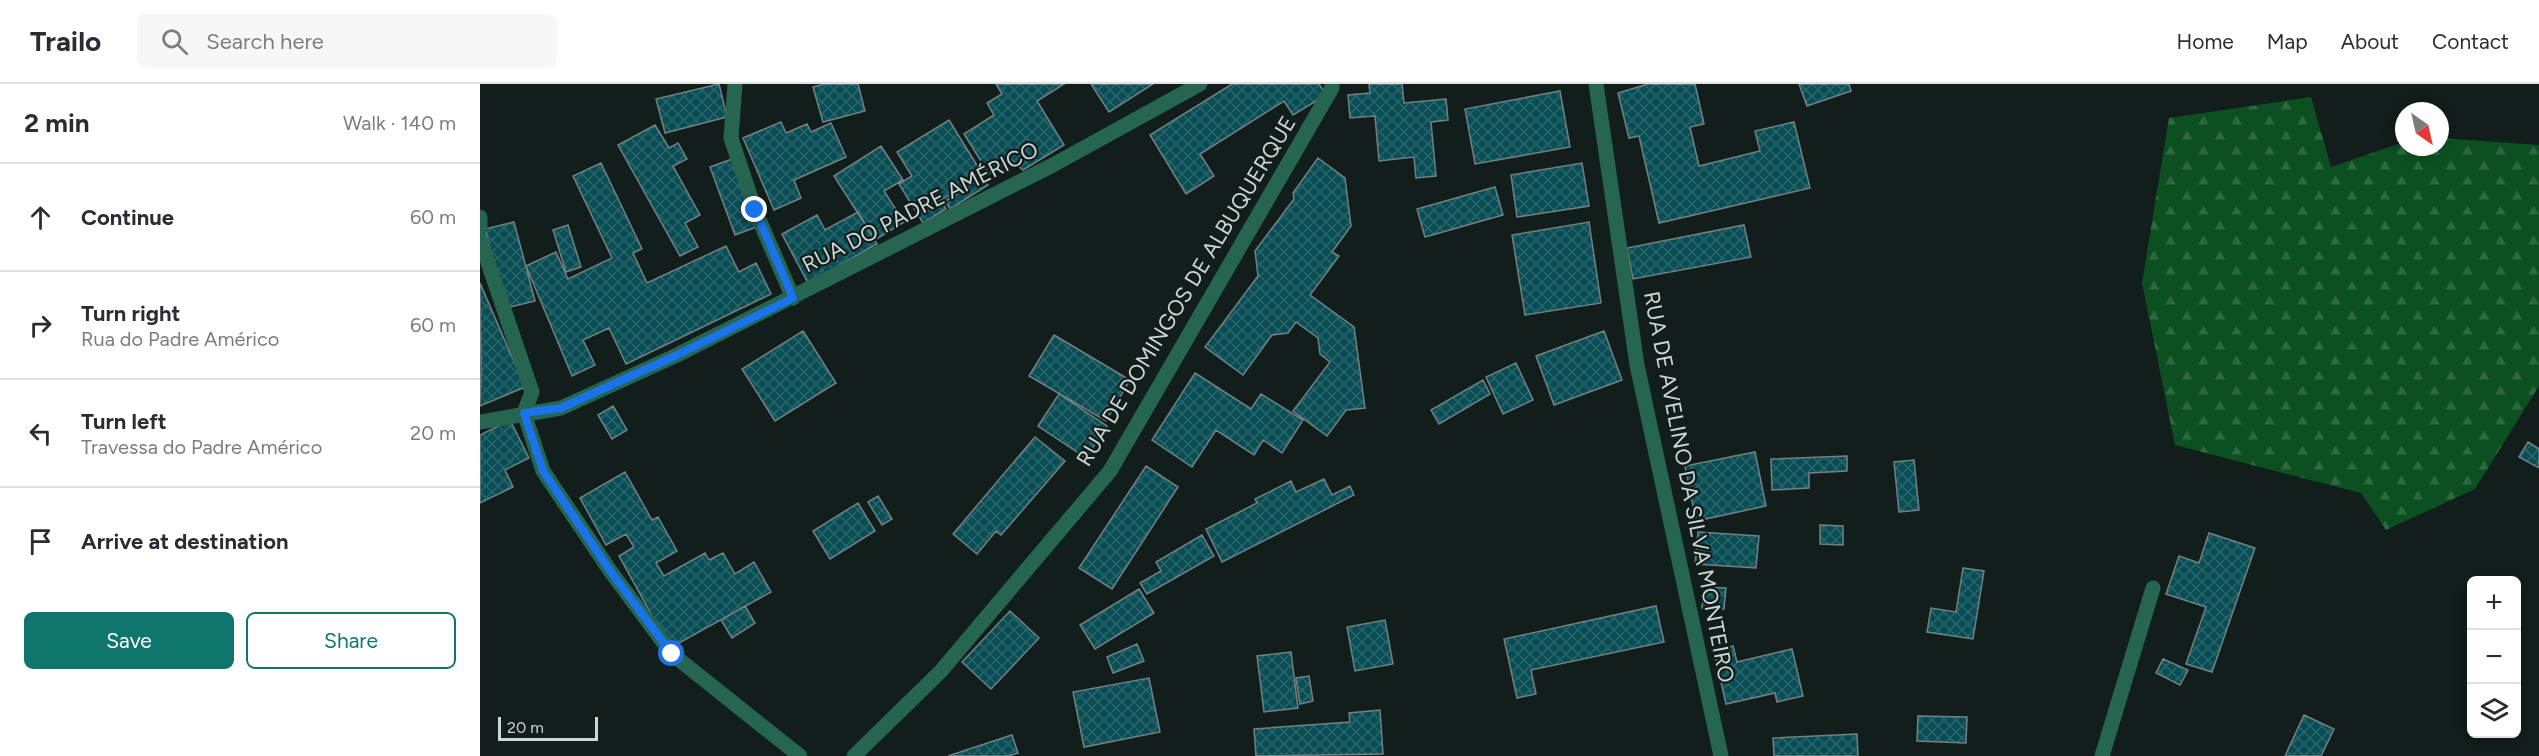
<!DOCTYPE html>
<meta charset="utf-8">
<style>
body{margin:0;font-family:Figtree,sans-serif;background:#f7f7f7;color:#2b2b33}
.controls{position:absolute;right:18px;bottom:18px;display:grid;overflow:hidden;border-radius:9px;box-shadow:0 3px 15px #0003}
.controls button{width:54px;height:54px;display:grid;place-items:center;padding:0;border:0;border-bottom:2px solid #e1e1e2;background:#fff;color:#2b2b33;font:30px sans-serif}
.compass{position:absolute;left:1915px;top:18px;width:54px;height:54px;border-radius:50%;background:#fff;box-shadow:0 3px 15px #0003;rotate:146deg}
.scale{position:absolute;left:18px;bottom:15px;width:100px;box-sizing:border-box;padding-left:6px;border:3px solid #ced6d5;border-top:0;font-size:16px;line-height:21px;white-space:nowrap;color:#ced6d5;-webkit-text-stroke:4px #111e1c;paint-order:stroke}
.stop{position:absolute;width:18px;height:18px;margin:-14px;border:4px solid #1a73e8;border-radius:50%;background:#fff}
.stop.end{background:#1a73e8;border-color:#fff;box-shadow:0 2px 6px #0008}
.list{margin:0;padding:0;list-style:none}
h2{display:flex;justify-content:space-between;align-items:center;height:78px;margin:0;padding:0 24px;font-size:26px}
h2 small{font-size:20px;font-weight:400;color:#7c7c81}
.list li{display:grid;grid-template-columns:39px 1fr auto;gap:18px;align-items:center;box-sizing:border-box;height:108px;padding:0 24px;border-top:2px solid #e1e1e2}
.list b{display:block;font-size:22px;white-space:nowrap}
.list p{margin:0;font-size:20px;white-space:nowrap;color:#7c7c81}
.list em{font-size:20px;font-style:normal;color:#7c7c81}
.actions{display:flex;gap:12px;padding:18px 24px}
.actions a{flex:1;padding:14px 0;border:2px solid #0f766e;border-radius:9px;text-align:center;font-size:21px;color:#0f766e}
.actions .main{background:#0f766e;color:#fff}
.icon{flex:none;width:33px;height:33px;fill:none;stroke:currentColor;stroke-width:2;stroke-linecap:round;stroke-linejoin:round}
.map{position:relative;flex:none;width:2059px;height:672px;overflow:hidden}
header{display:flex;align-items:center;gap:36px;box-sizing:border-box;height:84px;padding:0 30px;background:#fff;border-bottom:2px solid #e1e1e2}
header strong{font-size:28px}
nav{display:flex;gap:33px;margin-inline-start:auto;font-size:21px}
.search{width:420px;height:54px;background:#f7f7f7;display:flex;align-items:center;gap:15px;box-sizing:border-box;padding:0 21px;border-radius:9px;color:#7c7c81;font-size:22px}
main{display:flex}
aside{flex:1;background:#fff}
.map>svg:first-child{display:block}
</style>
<header>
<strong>Trailo</strong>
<div class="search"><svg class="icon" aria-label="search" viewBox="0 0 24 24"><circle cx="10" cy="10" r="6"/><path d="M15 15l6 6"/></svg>Search here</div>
<nav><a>Home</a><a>Map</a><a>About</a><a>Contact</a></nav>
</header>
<main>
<aside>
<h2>2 min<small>Walk · 140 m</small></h2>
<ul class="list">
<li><svg class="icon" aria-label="ahead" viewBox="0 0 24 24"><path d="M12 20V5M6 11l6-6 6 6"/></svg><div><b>Continue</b></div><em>60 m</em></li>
<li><svg class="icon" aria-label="right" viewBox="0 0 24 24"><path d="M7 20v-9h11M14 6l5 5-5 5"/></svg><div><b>Turn right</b><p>Rua do Padre Américo</p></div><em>60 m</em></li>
<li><svg class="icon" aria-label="left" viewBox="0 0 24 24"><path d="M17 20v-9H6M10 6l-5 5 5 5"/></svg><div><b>Turn left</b><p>Travessa do Padre Américo</p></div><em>20 m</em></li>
<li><svg class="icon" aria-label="arrive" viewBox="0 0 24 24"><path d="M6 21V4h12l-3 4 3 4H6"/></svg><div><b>Arrive at destination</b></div></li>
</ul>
<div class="actions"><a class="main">Save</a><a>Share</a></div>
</aside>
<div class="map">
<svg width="2059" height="672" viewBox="0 0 2059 672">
<defs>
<pattern id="forest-firs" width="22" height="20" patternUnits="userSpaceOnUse" patternTransform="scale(1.5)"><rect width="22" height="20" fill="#0c4f20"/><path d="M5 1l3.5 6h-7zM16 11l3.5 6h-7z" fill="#2e6840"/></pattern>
<pattern id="building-cross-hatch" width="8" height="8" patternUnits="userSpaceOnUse" patternTransform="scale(1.5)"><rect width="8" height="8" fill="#094d55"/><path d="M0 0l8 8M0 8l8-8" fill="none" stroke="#2c666d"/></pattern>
</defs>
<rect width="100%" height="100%" fill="#111e1c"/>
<path fill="url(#forest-firs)" d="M 1831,13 L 1851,83 L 1924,58 L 1924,63 L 1960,63 L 1960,54 L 2059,61 L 2059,302 L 1995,405 L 1906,446 L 1881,409 L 1695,361 L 1662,199 L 1689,34 Z"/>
<path fill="url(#building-cross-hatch)" stroke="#728183" stroke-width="1.5" d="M 239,0 L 247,33 L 185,49 L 176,15 Z
M 345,0 L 378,0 L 385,27 L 343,38 L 333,3 Z
M 516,0 L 584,0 L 557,17 L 584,61 L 543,86 L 531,76 L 509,90 L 484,50 L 514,31 L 507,19 L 522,10 Z
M 611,0 L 673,0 L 629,28 Z
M 752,0 L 839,0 L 846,11 L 813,31 L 804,17 L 720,70 L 734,92 L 706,110 L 670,51 Z
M 889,0 L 922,0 L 924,19 L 966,15 L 968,36 L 951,38 L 956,92 L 936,94 L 934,73 L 899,77 L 895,32 L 870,34 L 868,11 L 890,9 Z
M 1168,0 L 1215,0 L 1224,40 L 1210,43 L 1219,82 L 1280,67 L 1275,47 L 1314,38 L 1330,104 L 1179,139 L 1159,52 L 1149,54 L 1138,9 Z
M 1319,0 L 1369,0 L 1371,7 L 1327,22 Z
M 1080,7 L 1090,63 L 995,80 L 985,25 Z
M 469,36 L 503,91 L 461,116 L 466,125 L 443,139 L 419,100 L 432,92 L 417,68 Z
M 301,38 L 306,49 L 327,40 L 331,48 L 351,39 L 366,73 L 314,96 L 321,114 L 294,126 L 263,54 Z
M 175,41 L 189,64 L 198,59 L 207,75 L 193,82 L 220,131 L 205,139 L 218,163 L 200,172 L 138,61 Z
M 401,62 L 423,96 L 404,107 L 424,138 L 395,156 L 354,92 Z
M 255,74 L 279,142 L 255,151 L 230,83 Z
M 838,74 L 865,94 L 871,142 L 852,168 L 859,172 L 830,211 L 874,243 L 885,324 L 866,326 L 847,352 L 813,327 L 850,278 L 840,270 L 838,254 L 816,238 L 808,249 L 792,251 L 763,291 L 725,263 L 778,192 L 775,167 L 814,115 L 813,109 Z
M 121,79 L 162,165 L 153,169 L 167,199 L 246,162 L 259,188 L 276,179 L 291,210 L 146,280 L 129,244 L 103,256 L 115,281 L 92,292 L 46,182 L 76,168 L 88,195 L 132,174 L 93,92 Z
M 1102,79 L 1109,122 L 1037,133 L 1031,91 Z
M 503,93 L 508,101 L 470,125 L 465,117 Z
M 1015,103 L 1023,131 L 945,153 L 937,125 Z
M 378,128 L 397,160 L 328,199 L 302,150 L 337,131 L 345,146 Z
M 34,138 L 55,217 L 26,224 L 5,145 Z
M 1109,138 L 1121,219 L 1045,231 L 1032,151 Z
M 88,141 L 101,183 L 86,188 L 73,146 Z
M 1264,141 L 1271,173 L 1153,195 L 1147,164 Z
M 0,199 L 45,303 L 0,322 L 1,286 Z
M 323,247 L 356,299 L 295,337 L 262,285 Z
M 1124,247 L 1142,296 L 1074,321 L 1056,272 Z
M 574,251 L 650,296 L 626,337 L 549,292 Z
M 1036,279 L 1053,316 L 1023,330 L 1006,293 Z
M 715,289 L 771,325 L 781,310 L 823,336 L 802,369 L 783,356 L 774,371 L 736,346 L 712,383 L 672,356 Z
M 1003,296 L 1010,310 L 959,340 L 951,326 Z
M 579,310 L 627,342 L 606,374 L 558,342 Z
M 133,322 L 147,346 L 132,355 L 118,331 Z
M 30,336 L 49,374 L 25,386 L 33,403 L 0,419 L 0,351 Z
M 555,353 L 585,377 L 521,451 L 516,447 L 497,470 L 473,450 Z
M 2048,358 L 2059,365 L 2059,384 L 2039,373 Z
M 1275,368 L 1286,422 L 1216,437 L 1205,382 Z
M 1367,372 L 1367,387 L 1329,389 L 1329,404 L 1292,406 L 1291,375 Z
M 1434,376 L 1439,426 L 1419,428 L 1414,378 Z
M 666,382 L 698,403 L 632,505 L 599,484 Z
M 145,388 L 172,436 L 178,433 L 197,467 L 176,479 L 184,492 L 225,469 L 229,476 L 243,469 L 255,490 L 274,478 L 291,508 L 190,564 L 139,472 L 154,463 L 146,450 L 126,461 L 100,414 Z
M 844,395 L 852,411 L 870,402 L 874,411 L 742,478 L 726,445 L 777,419 L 775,415 L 811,397 L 816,408 Z
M 398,412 L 412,435 L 402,441 L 388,418 Z
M 378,419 L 395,447 L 350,475 L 333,447 Z
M 1340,441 L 1363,442 L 1363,461 L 1340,460 Z
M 1218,448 L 1279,452 L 1276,484 L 1215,480 Z
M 1729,449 L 1775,464 L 1732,588 L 1706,580 L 1726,523 L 1686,510 L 1699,472 L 1719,479 Z
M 722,451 L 734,472 L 667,510 L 660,499 L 681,487 L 676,478 Z
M 1483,484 L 1504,487 L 1493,555 L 1447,548 L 1451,524 L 1476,528 Z
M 1224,503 L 1246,504 L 1244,525 L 1222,524 Z
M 659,505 L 674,529 L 615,565 L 600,541 Z
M 265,522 L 275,539 L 252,554 L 241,536 Z
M 1176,522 L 1184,558 L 1051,586 L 1056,610 L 1037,614 L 1024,555 Z
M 530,527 L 559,554 L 511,605 L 482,578 Z
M 905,536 L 913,580 L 875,587 L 867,543 Z
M 657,560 L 664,577 L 633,589 L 627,573 Z
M 1253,562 L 1257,578 L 1312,565 L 1323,612 L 1297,618 L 1295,609 L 1246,620 L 1234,567 Z
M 811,568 L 818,624 L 784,628 L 777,572 Z
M 1683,575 L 1708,586 L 1700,601 L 1676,589 Z
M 829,592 L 833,617 L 820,620 L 816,594 Z
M 669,594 L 680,648 L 604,663 L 593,608 Z
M 900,626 L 903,670 L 776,672 L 774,645 L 870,638 L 869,629 Z
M 1824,631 L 1854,645 L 1841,672 L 1805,672 Z
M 1438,632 L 1487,633 L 1486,659 L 1437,657 Z
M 1377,650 L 1378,672 L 1294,672 L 1293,654 Z
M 532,651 L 538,669 L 528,672 L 468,672 Z"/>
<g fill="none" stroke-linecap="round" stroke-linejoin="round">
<path stroke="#266550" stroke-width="15" d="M 255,0 L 251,54 L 275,126 L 313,214
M 1116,0 L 1157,281 L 1241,672
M 0,133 L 0,143
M 0,155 L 52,308 L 44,329
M 44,329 L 63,387 L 131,488 L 192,570 L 320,672
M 0,338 L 81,324 L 195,272 L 573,81 L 720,0
M 374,672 L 461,587 L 630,387 L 852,4 L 852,0
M 1622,672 L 1673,504"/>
</g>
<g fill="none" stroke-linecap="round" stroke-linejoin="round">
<path stroke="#1a73e8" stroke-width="8" d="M 192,570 L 131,488 L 63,387 L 44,329 L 81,324 L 195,272 L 313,214 L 275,126"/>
</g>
<g text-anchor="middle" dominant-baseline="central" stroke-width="4.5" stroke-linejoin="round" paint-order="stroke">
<g font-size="22" fill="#ced6d5" stroke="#111e1c">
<text transform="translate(440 123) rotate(-27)">RUA DO PADRE AMÉRICO</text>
<text transform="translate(706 207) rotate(-59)">RUA DE DOMINGOS DE ALBUQUERQUE</text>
<text transform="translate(1209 403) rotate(79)">RUA DE AVELINO DA SILVA MONTEIRO</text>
</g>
</g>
</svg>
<div class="controls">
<button>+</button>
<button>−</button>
<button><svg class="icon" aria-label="layers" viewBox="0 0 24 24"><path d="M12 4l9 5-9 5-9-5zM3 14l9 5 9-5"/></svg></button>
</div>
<svg class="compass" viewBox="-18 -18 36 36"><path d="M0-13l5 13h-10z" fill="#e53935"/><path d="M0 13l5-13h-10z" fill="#7c7c81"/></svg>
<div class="scale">20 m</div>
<div class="stop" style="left:192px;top:570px"></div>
<div class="stop end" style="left:275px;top:126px"></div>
</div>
</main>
